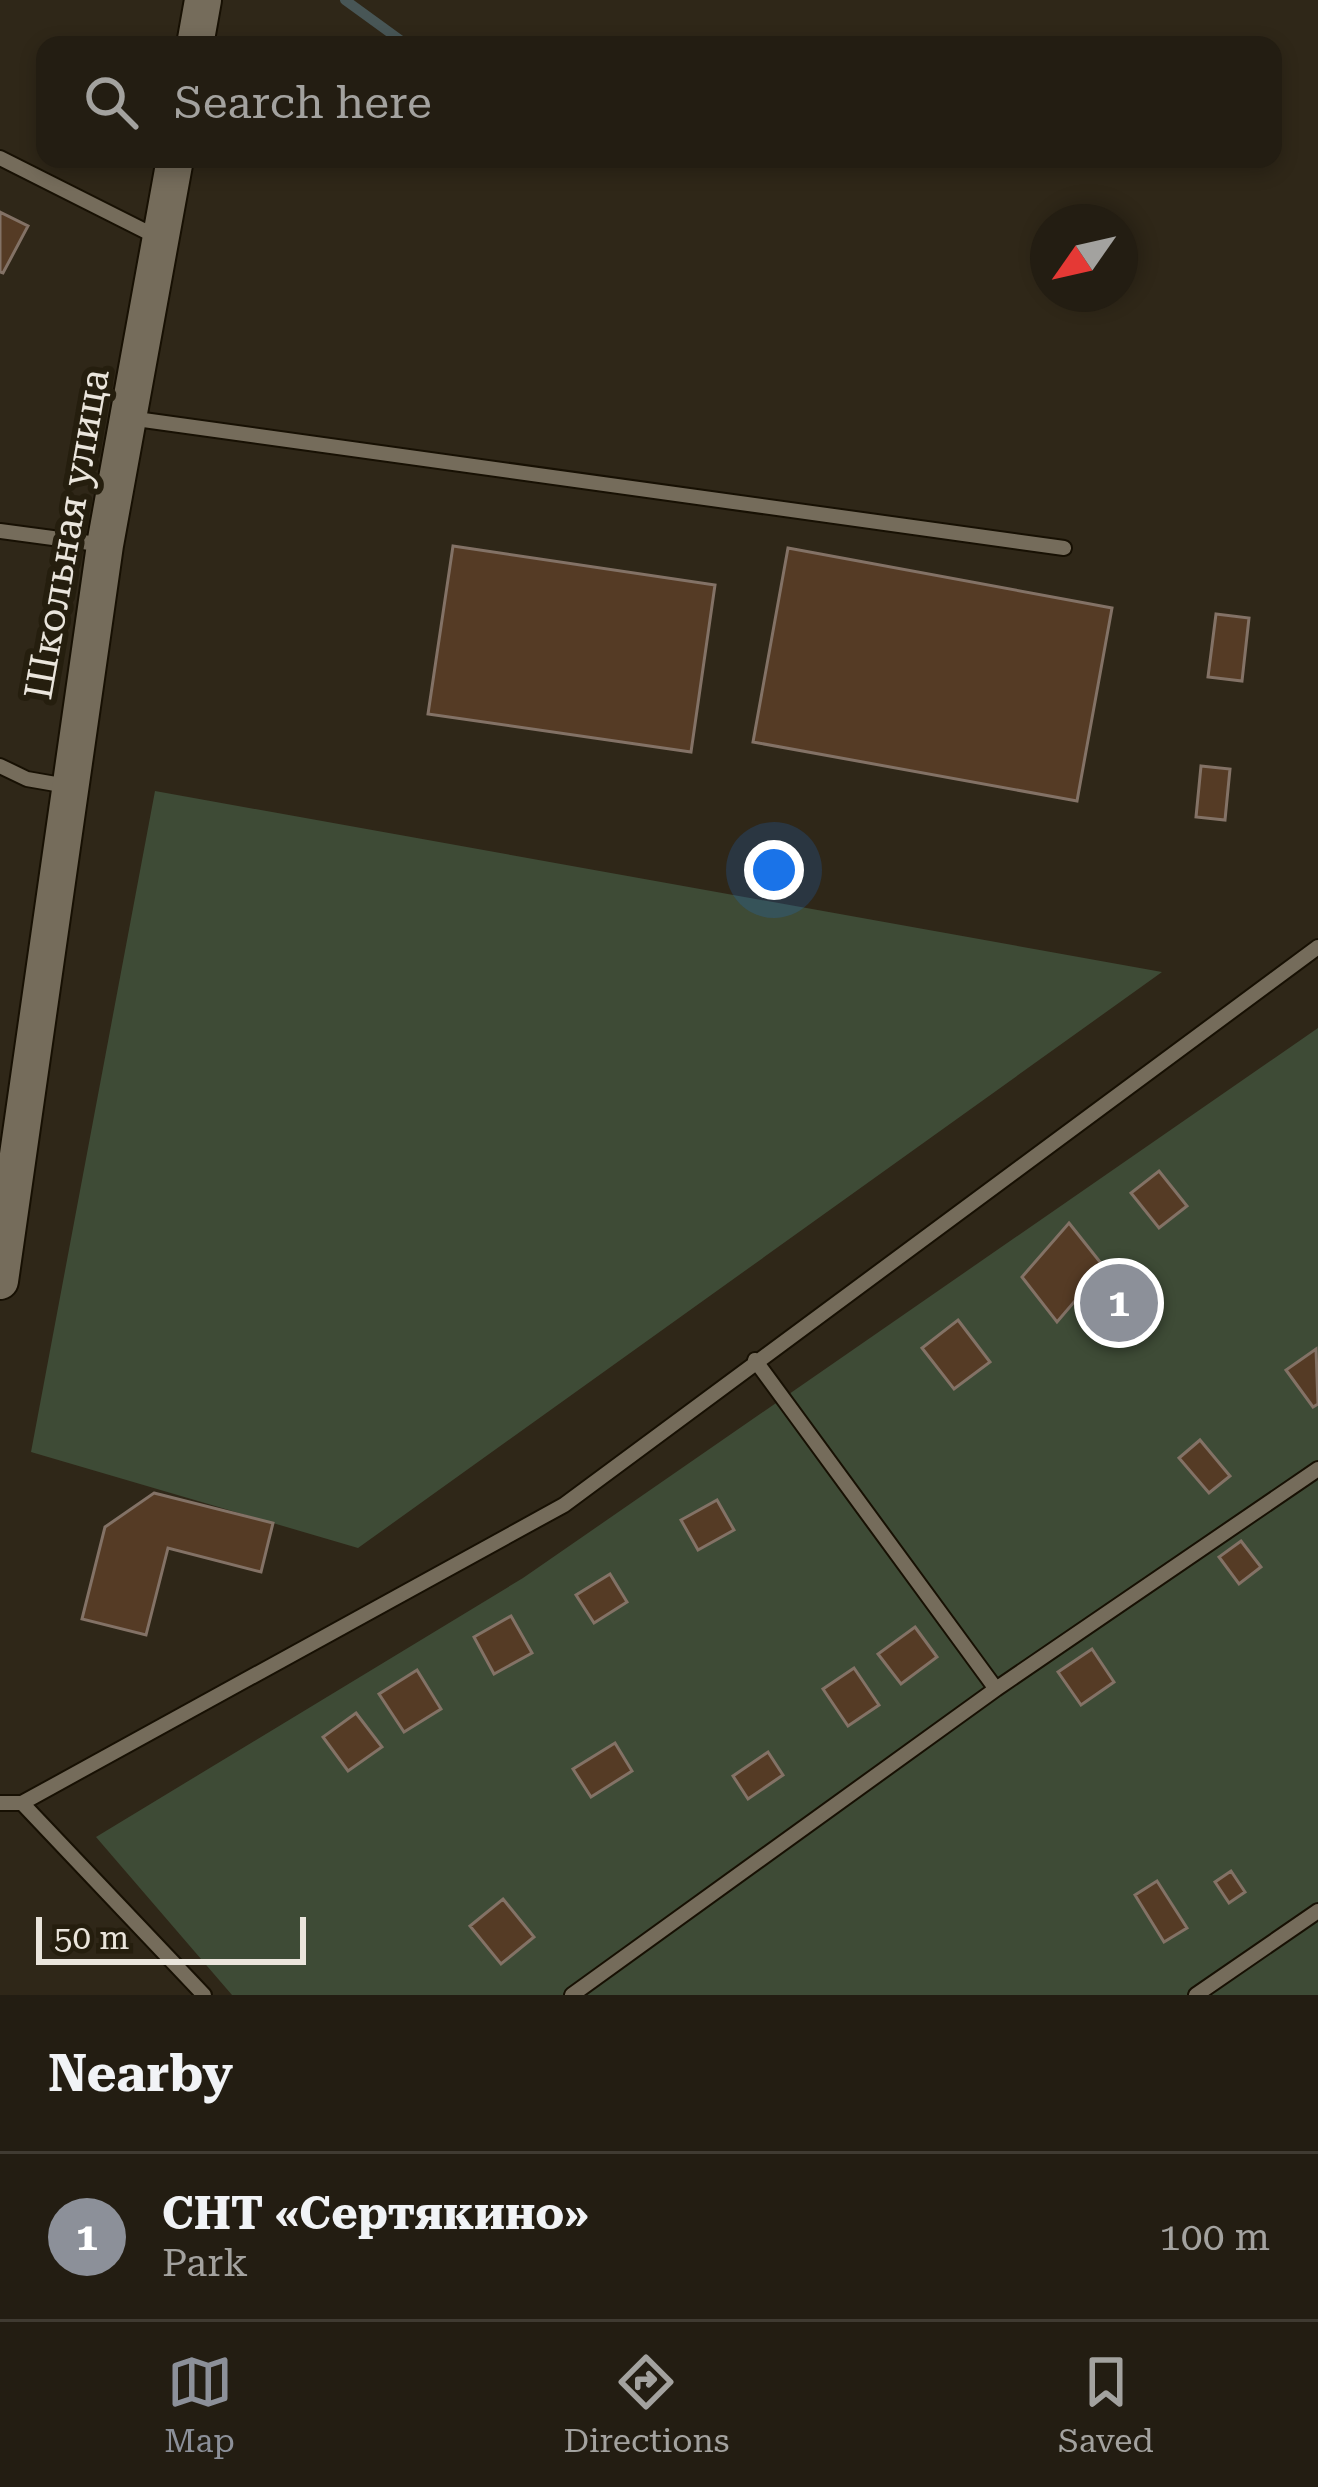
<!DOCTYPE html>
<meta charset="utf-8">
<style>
body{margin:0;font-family:"Roboto Serif",serif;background:#2f2a20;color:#f1f3f6}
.compass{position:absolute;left:1030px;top:204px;width:108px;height:108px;border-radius:50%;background:#231d12;box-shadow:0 6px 18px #0003;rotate:236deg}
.scale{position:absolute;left:36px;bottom:30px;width:270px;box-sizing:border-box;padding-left:12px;border:6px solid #eae5dc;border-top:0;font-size:33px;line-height:42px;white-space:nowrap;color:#eae5dc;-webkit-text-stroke:9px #251e0e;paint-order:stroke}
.you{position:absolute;left:774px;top:870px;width:42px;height:42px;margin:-30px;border:9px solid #fff;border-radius:50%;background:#1a73e8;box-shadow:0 0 0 18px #1a73e833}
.badge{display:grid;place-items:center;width:78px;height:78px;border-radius:50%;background:#8c9099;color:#fff;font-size:39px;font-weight:700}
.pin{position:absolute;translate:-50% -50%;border:6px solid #fff;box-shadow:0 3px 12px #0006}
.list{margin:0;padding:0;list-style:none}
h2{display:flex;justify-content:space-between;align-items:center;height:156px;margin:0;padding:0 48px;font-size:51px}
h2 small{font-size:39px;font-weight:400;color:#a3a29f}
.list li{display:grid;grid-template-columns:78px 1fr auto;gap:36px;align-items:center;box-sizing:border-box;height:168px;padding:0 48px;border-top:3px solid #403b32}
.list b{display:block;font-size:45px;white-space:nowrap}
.list p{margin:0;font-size:39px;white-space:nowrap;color:#a3a29f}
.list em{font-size:39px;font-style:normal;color:#a3a29f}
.icon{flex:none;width:66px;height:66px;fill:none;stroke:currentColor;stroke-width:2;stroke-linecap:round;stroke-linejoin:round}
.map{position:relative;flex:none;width:1318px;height:1995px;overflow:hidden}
.search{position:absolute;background:#231d12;box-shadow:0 6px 18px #0003;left:36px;right:36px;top:36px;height:132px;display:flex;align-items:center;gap:30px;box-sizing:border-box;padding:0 42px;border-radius:24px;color:#a3a29f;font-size:45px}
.sheet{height:324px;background:#231d12}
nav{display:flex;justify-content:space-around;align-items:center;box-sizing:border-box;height:168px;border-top:3px solid #403b32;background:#231d12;font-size:33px;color:#a3a29f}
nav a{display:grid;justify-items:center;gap:6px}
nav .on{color:#8c9099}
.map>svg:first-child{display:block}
</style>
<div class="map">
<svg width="1318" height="1995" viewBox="0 0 1318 1995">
<rect width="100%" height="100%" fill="#2f2718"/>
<path fill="#3e4b36" d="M 155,791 L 1162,972 L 358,1548 L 31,1452 Z
M 1318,1028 L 1318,1995 L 232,1995 L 96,1837 L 523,1578 Z"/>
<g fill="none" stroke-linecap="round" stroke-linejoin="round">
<path stroke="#485656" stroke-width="10" d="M 345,0 L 407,45"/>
</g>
<path fill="#553b25" stroke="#837266" stroke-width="3" d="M 0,212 L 28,226 L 3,273 L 0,272 Z
M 453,546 L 715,585 L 691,752 L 428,714 Z
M 788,548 L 1112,608 L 1077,801 L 753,742 Z
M 1216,614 L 1249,618 L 1242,681 L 1208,677 Z
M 1201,766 L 1230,769 L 1225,820 L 1196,817 Z
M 1159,1171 L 1187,1206 L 1159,1228 L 1131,1193 Z
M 1069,1223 L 1104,1267 L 1057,1322 L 1022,1277 Z
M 958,1320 L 990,1362 L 954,1389 L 922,1348 Z
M 1316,1349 L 1318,1404 L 1313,1407 L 1286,1370 Z
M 1200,1440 L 1230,1476 L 1209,1493 L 1179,1458 Z
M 154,1493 L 273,1523 L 261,1572 L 168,1548 L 146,1635 L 82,1619 L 105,1527 Z
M 717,1500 L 734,1530 L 698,1550 L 681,1520 Z
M 1241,1541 L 1261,1567 L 1239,1584 L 1219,1557 Z
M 610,1574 L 627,1602 L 594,1623 L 576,1595 Z
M 511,1616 L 532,1653 L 494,1674 L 474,1637 Z
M 915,1627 L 937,1657 L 901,1684 L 878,1654 Z
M 1092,1649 L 1114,1682 L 1081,1705 L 1058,1672 Z
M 854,1668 L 879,1705 L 848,1726 L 823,1689 Z
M 417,1670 L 441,1709 L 404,1732 L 379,1694 Z
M 356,1713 L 382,1747 L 348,1771 L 323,1737 Z
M 615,1743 L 632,1771 L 591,1797 L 573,1769 Z
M 768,1752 L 783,1775 L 748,1799 L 733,1776 Z
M 1231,1871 L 1245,1892 L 1229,1903 L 1215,1882 Z
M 1157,1881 L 1187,1928 L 1164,1942 L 1135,1895 Z
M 503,1899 L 534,1937 L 501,1964 L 470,1926 Z"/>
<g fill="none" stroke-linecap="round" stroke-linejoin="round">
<g stroke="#171003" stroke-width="18">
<path id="service" d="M 0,158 L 155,236
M 129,418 L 1064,548
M 0,531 L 105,545
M 0,766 L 27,779 L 67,786
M 755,1360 L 996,1689
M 0,1803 L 22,1803 L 564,1505 L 1318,947
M 22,1803 L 204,1995
M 572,1995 L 996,1689 L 1318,1469
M 1196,1995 L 1318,1911"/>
</g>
<g stroke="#171003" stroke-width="40">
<path id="tertiary" d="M 195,45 L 203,0
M 0,1281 L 105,545 L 175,159"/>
</g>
<use href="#service" stroke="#756c5b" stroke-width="14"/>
<use href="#tertiary" stroke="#756c5b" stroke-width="36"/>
</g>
<g text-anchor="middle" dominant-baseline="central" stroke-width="12" stroke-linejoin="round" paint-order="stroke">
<g font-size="39" fill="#eae5dc" stroke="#251e0e">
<text transform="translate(67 534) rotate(-80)">Школьная улица</text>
</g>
</g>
</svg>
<svg class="compass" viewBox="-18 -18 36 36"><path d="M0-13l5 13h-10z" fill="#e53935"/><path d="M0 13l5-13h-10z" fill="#a3a29f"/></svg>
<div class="scale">50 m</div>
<div class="you"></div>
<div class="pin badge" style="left:1119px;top:1303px">1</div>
<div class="search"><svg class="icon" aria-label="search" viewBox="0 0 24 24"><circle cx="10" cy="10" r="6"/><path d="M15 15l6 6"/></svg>Search here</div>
</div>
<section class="sheet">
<h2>Nearby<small></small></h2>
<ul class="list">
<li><span class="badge">1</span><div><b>СНТ «Сертякино»</b><p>Park</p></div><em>100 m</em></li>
</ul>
</section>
<nav>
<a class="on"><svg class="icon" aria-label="map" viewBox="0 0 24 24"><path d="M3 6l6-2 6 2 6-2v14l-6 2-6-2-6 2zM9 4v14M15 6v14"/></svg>Map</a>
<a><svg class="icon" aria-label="directions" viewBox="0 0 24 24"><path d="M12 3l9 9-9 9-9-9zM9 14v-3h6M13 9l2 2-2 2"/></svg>Directions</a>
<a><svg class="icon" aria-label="saved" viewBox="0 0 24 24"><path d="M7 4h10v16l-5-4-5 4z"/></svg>Saved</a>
</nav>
